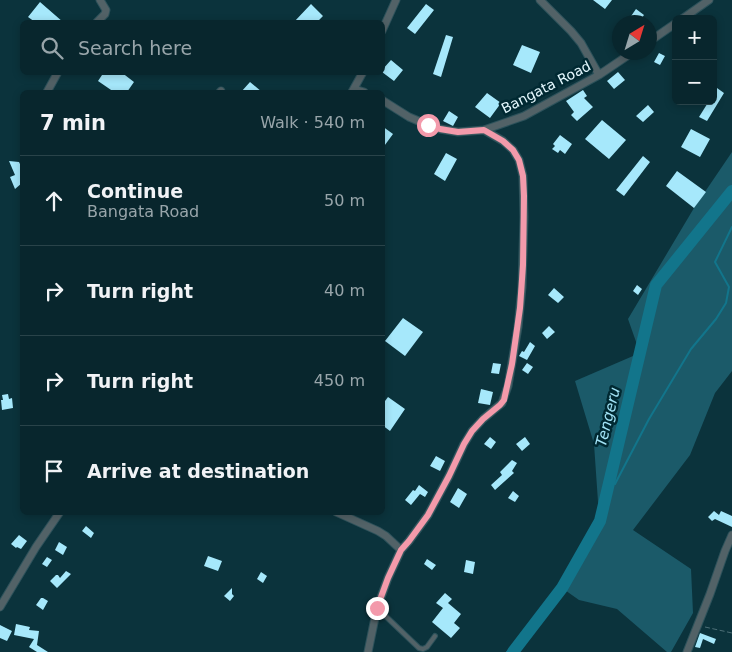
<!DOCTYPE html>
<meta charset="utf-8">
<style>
body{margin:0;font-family:"DejaVu Sans",sans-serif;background:#112e35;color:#f1f3f6}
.controls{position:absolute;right:15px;top:15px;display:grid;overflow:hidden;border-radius:8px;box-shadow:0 2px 8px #0003}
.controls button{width:45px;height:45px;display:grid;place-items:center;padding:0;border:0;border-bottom:1px solid #294349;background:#08262d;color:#f1f3f6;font:25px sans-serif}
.compass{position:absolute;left:612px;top:15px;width:45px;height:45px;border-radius:50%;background:#08262d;box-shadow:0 2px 8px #0003;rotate:38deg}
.stop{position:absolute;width:15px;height:15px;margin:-11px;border:4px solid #f39aab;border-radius:50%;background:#fff}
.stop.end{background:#f39aab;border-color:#fff;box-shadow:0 1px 5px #0008}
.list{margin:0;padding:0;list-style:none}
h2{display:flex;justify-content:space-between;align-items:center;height:65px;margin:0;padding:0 20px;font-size:21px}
h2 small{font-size:16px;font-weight:400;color:#98a5aa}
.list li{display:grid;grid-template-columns:32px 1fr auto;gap:15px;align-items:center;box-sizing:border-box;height:90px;padding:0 20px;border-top:1px solid #294349}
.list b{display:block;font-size:19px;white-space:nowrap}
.list p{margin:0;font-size:16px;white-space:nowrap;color:#98a5aa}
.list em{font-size:16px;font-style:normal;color:#98a5aa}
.icon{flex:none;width:28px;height:28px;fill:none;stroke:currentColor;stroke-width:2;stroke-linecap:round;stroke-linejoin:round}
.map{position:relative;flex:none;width:732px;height:652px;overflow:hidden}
.search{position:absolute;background:#08262d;box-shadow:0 2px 8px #0003;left:20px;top:20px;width:365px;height:55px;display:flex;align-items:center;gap:12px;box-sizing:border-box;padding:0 18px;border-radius:8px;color:#98a5aa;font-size:19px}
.panel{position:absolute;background:#08262d;box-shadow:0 2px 8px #0003;left:20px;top:90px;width:365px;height:425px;border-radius:8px}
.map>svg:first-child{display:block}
</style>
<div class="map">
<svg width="732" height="652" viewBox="0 0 732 652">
<rect width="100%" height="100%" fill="#0b333c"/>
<path fill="#1b5a69" d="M 732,152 L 732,371 L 715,393 L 690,455 L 633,530 L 691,569 L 693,613 L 671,652 L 667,652 L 617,609 L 579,600 L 562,588 L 599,516 L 594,444 L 575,381 L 640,353 L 628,319 L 694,208 Z"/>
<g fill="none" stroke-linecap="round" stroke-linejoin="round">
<path stroke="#12758b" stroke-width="2" d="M 615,484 L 649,419 L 691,349 L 716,319 L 726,303 L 729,287 L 715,262 L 732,227
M 507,652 L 549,612 L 591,532"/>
<path stroke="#12758b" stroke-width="12" d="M 513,652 L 562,588 L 600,521 L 656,285 L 732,191"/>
</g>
<path fill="#a6e8fb" d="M 593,0 L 612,0 L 605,9 Z
M 40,2 L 63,22 L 35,22 L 28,17 Z
M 311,4 L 323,16 L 317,22 L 294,22 Z
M 426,4 L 434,10 L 415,34 L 407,28 Z
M 636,9 L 644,15 L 639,22 L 635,22 L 629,19 Z
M 446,35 L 453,37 L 441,77 L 433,74 Z
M 522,45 L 540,52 L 531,73 L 513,65 Z
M 659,53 L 665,56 L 660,65 L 654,62 Z
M 391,60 L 403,70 L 394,81 L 382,72 L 382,70 Z
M 104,72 L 121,72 L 134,82 L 127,92 L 114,92 L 98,81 Z
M 618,72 L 625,80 L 614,89 L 607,81 Z
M 250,82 L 262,92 L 241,92 Z
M 717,88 L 724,93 L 707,121 L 699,117 L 709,101 L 713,101 L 713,94 Z
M 583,90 L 587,96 L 584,98 L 593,107 L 577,121 L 571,115 L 574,112 L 566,101 Z
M 487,93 L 501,103 L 490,118 L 475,107 Z
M 648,105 L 654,112 L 643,122 L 636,116 Z
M 449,111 L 458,117 L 453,126 L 443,121 Z
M 602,120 L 626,140 L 609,159 L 585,139 Z
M 382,126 L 393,134 L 382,149 Z
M 691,129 L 710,139 L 700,157 L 681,147 Z
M 560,135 L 572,144 L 565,154 L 560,150 L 558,153 L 552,149 L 555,146 L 553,144 Z
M 446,153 L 457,159 L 445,181 L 434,174 Z
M 643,156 L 650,162 L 624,196 L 616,190 Z
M 9,161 L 19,162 L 22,168 L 22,183 L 15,189 L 10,177 L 15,175 Z
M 677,171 L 706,192 L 694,208 L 666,186 Z
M 637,285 L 642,289 L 638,295 L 633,291 Z
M 554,288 L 564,297 L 558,303 L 548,295 Z
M 403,318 L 423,332 L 405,356 L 385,341 Z
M 549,326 L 555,332 L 547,339 L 542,333 Z
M 530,342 L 535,346 L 527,360 L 519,356 L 522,351 L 524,352 Z
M 493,363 L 501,364 L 499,374 L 491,373 Z
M 527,363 L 533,367 L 528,374 L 522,370 Z
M 481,389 L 493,392 L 490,405 L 478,403 Z
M 8,394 L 9,399 L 12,398 L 13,408 L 2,410 L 1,400 L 3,400 L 2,395 Z
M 388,397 L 405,409 L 390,431 L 382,425 L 382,405 Z
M 490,437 L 496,442 L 491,449 L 484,444 Z
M 525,437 L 530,444 L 522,451 L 516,444 Z
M 436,456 L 445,461 L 440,471 L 430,466 Z
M 512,460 L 517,463 L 512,471 L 514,473 L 495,490 L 491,485 L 502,475 L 500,472 Z
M 419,485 L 428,492 L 425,497 L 420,494 L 411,505 L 405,500 L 413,490 L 415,491 Z
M 458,488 L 467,494 L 459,508 L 450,502 Z
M 513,491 L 519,496 L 515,502 L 508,498 Z
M 714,511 L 719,515 L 721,511 L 732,516 L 732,527 L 715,519 L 712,521 L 708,517 Z
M 86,526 L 94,533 L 91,538 L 82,531 Z
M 19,535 L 27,541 L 21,549 L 17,547 L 16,548 L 11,544 Z
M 59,542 L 67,547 L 63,555 L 55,550 Z
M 208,556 L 222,561 L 218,571 L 204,566 Z
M 47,557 L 52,560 L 47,567 L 42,564 Z
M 427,559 L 436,565 L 432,570 L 424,564 Z
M 466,560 L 475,562 L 473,574 L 464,572 Z
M 66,571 L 71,574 L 57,588 L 50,581 L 56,575 L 58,575 L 60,578 Z
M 261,572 L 267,576 L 263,583 L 257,579 Z
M 232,588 L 232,594 L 234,596 L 230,601 L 224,596 Z
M 445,593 L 452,599 L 448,603 L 461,614 L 454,623 L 460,628 L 451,638 L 432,622 L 443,608 L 436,603 Z
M 41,598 L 43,598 L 48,601 L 43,610 L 36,605 Z
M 16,624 L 30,627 L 29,630 L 39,631 L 37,645 L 48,652 L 37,652 L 29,647 L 34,639 L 14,635 Z
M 0,625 L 12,631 L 7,641 L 0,638 Z
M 700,633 L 716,639 L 714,644 L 703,639 L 700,648 L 695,647 Z"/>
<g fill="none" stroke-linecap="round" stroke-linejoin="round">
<g stroke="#2d525b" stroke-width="6">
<path id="service" d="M 377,608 L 419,648 L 423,649 L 427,647 L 435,636"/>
</g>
<g stroke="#2d525b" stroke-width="9">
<path id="minor" d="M 540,0 L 571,31 L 581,43 L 599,75
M 682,19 L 709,0
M 97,22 L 105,14 L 106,10 L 100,0
M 382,31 L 396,0
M 650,41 L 676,23
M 354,89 L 364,92
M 47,92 L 58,72
M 220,92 L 221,91
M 352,92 L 363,72
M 382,100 L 409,117 L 428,125 L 440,129 L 458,132 L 484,130 L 524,116 L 599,75 L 633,52
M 336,512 L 378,531 L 386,536 L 401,550
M 0,607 L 36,547 L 60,512
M 368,652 L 377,608 L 388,578 L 401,550 L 409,541 L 428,515 L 449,476 L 464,444 L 472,431 L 483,419 L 502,403 L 508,386 L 518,327 L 522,287 L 524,217 L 523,176 L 519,160 L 513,150 L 503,141 L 484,130
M 687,652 L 710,594 L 725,551 L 732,535"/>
</g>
<path stroke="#4d6f77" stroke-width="1" stroke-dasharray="5 2.5" stroke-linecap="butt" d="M 705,627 L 732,633"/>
<use href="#service" stroke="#526267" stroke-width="4"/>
<use href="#minor" stroke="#526267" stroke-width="7"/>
</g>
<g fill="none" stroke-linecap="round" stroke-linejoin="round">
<path stroke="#f39aab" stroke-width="6" d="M 377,608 L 388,578 L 401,550 L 409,541 L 428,515 L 449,476 L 464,444 L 472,431 L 483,419 L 500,405 L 504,400 L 512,364 L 520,308 L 523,265 L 524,196 L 523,176 L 519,160 L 513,150 L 503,141 L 484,130 L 458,132 L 440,129 L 428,125"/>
</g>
<g text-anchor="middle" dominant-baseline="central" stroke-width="5" stroke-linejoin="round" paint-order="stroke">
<g font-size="14" fill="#e2f7fd" stroke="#002932">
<text transform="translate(546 87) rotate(-27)">Bangata Road</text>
</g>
<g font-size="15" font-style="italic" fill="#a3e5f8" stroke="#002932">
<text transform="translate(608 417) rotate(-76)">Tengeru</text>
</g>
</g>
</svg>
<div class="controls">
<button>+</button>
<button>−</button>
</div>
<svg class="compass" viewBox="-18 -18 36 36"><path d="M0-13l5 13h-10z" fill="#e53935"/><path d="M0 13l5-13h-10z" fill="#98a5aa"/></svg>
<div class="stop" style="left:428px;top:125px"></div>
<div class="stop end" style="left:377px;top:608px"></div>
<div class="search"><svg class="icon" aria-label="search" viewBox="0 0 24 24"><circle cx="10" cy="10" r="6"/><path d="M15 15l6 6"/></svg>Search here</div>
<section class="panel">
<h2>7 min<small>Walk · 540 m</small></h2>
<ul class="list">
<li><svg class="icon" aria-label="ahead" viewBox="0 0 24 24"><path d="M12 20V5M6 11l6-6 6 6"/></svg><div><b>Continue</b><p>Bangata Road</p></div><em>50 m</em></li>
<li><svg class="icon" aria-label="right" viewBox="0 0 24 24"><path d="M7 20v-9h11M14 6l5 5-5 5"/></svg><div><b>Turn right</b></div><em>40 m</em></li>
<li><svg class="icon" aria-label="right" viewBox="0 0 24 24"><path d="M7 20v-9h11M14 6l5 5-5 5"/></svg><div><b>Turn right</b></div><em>450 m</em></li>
<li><svg class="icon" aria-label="arrive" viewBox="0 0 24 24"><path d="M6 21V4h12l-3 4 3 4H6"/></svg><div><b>Arrive at destination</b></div></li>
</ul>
</section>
</div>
